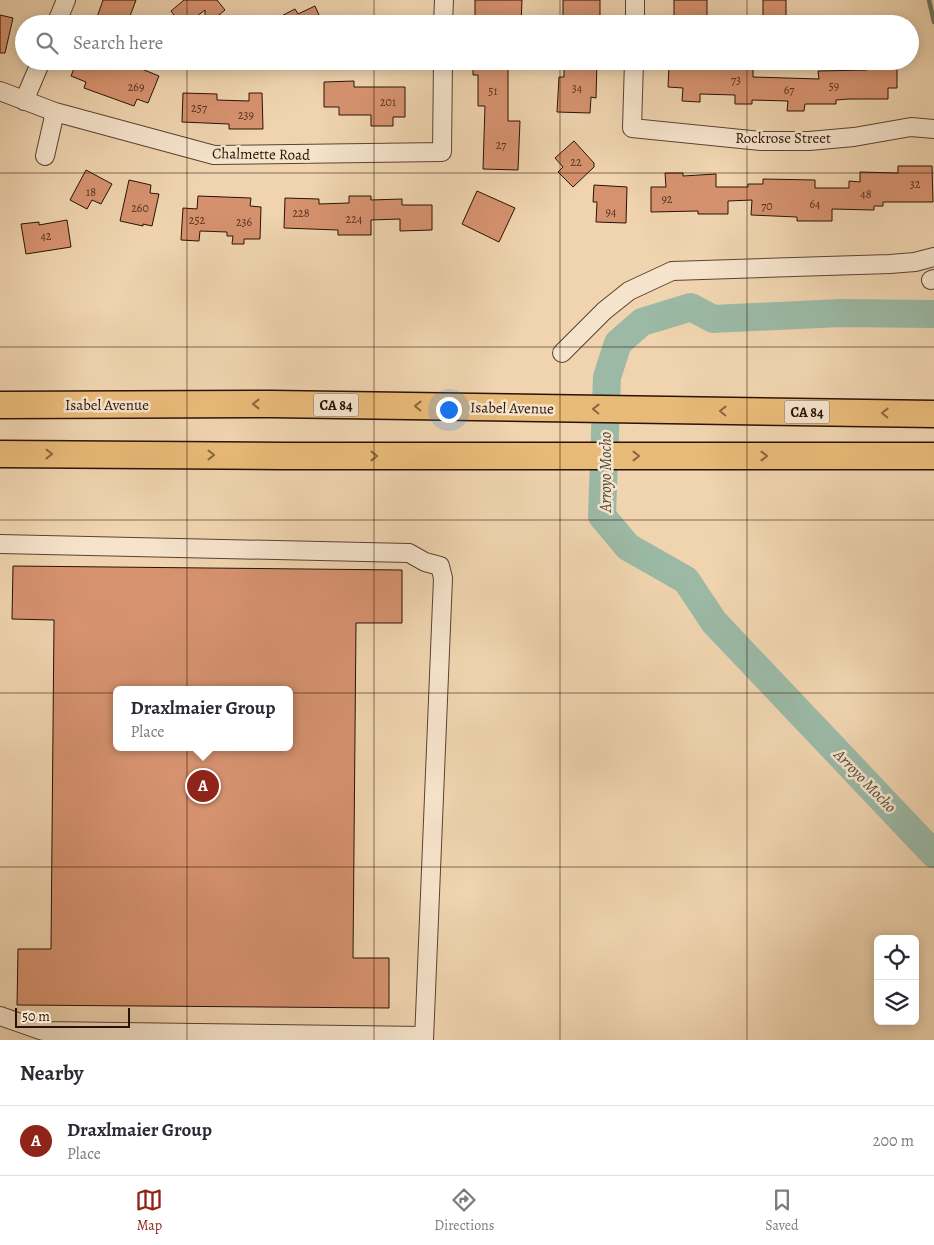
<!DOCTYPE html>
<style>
body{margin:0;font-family:Alegreya,serif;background:#f2f2f3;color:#2b2b33}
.controls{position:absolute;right:15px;bottom:15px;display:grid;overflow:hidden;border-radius:8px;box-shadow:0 2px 12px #0003}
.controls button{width:45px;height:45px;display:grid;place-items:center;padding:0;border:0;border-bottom:1px solid #e1e1e2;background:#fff;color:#2b2b33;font:25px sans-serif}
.scale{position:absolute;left:15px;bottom:12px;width:115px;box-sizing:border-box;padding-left:5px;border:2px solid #2b1205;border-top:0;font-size:14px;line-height:18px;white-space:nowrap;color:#2b1205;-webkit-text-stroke:4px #f5e3cb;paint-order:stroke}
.you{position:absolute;left:448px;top:409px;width:18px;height:18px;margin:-12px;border:4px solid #fff;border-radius:50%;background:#1a73e8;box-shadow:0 0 0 8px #1a73e833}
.badge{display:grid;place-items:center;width:32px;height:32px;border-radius:50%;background:#8f2418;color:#fff;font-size:16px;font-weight:700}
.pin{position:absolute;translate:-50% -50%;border:2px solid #fff;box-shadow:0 1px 5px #0006}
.popup{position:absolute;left:113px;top:686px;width:180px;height:65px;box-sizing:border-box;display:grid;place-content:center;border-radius:8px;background:#fff;filter:drop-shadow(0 1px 4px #0005);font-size:16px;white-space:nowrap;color:#7c7c81}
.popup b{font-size:19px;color:#2b2b33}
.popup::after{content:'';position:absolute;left:50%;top:100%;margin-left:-10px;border:10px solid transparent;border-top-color:#fff}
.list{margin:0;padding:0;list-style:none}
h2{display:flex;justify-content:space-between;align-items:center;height:65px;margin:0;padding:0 20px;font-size:21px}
h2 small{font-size:16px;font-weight:400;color:#7c7c81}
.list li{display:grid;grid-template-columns:32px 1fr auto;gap:15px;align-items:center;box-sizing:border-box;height:70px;padding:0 20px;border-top:1px solid #e1e1e2}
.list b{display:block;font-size:19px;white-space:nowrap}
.list p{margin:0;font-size:16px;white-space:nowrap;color:#7c7c81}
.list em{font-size:16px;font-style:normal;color:#7c7c81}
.icon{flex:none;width:28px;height:28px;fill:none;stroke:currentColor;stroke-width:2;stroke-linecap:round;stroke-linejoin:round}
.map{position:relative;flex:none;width:934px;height:1040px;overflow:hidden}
.search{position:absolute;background:#fff;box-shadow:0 2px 12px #0003;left:15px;right:15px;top:15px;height:55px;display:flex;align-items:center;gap:12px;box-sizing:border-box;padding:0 18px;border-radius:28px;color:#7c7c81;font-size:19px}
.sheet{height:135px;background:#fff}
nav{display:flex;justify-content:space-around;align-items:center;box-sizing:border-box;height:70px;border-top:1px solid #e1e1e2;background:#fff;font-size:14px;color:#7c7c81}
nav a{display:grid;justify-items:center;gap:2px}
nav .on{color:#8f2418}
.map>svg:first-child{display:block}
</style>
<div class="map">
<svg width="934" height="1040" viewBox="0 0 934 1040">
<rect width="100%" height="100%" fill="#efd4af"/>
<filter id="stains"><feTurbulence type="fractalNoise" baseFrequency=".004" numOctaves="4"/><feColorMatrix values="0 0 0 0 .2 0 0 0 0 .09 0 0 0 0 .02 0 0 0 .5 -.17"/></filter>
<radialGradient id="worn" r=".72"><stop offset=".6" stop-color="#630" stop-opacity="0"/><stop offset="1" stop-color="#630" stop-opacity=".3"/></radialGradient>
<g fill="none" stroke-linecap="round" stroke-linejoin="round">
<path stroke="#6e7665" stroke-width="4.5" d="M 929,0 L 934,22"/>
<path stroke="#9bb9a5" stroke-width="28" d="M 934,314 L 840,313 L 713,319 L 691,307 L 642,322 L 618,343 L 607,377 L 602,516 L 628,547 L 686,580 L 714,622 L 934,854"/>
</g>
<path fill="#d6926f" stroke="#2b1205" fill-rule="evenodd" d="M 103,0 L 136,0 L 127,24 L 106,24 L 96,20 Z
M 184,0 L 217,0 L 225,10 L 208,24 L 205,24 L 205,10 L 187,24 L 181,24 L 171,11 Z
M 475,0 L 522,0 L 521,24 L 475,24 Z
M 563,0 L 600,0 L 600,16 L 563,16 Z
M 674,0 L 707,0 L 707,24 L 685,24 L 685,21 L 674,21 Z
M 763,0 L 786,0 L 786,24 L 763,24 Z
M 315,6 L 323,24 L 266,24 L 295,9 L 298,14 Z
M 0,15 L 13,18 L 5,53 L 0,53 Z
M 77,61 L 122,61 L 159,76 L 148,103 L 137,99 L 134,106 L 84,88 L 86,82 L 71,76 Z
M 473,61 L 508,61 L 508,121 L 520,121 L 518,170 L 483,169 L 485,106 L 478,106 L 478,75 L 473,75 Z
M 564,61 L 597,61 L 596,98 L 591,97 L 590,113 L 557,112 L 559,77 L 564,77 Z
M 719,64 L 753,65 L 753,77 L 819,79 L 818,71 L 867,70 L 867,66 L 897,65 L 897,88 L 888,88 L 888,99 L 849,99 L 836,100 L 836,104 L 805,104 L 804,111 L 787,111 L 788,101 L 752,100 L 752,104 L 735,104 L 735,95 L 700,94 L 700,102 L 682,101 L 683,88 L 668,87 L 669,67 L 719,69 Z
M 354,81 L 354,87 L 405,87 L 405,117 L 393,117 L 393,126 L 371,126 L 371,115 L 339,115 L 339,107 L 324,107 L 324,82 Z
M 183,93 L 217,94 L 217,100 L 249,101 L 249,93 L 262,93 L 263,129 L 229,129 L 229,124 L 182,122 Z
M 574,141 L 594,163 L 594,167 L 573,187 L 558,172 L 563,167 L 555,158 Z
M 898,166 L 932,166 L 933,202 L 883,202 L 883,206 L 874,206 L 874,210 L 832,209 L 832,221 L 797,221 L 797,217 L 751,215 L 752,200 L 728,201 L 728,214 L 698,214 L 698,211 L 651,212 L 651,187 L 666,187 L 665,173 L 683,173 L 683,176 L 716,174 L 716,187 L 748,187 L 748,184 L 763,184 L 763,179 L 815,180 L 815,188 L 849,188 L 849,181 L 860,182 L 860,172 L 898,173 Z
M 86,170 L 112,184 L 101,204 L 92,200 L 87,209 L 70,200 Z
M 129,180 L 151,185 L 150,193 L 159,194 L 152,226 L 143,224 L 143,226 L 120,221 Z
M 594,185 L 627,187 L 626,223 L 596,222 L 597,202 L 593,202 Z
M 477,191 L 515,208 L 499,242 L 462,224 Z
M 198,196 L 251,198 L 250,206 L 261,207 L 260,239 L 244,239 L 244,244 L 232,244 L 233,236 L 227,236 L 227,232 L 200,231 L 199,241 L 181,240 L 183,208 L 197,209 Z
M 349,196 L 371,196 L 371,200 L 402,199 L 402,205 L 432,205 L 432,230 L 400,231 L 400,219 L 371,220 L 371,235 L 338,235 L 338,230 L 284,228 L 285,198 L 319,199 L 319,204 L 349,203 Z
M 67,220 L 71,247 L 26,254 L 21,224 L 39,222 L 39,225 Z
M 13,566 L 402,570 L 402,623 L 356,623 L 353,958 L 389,958 L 389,1008 L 17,1005 L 18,949 L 51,949 L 54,620 L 12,619 ZM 117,690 L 289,690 L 289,747 L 117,747 Z"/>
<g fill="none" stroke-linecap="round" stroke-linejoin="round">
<g stroke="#5c4230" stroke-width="20">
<path id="minor" d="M 56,24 L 66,0
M 443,24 L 444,0
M 635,24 L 635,0
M 634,61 L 632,128 L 761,141 L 809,141 L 854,137 L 911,127 L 934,129
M 0,91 L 55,112 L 214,155 L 442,152 L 443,61
M 24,101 L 41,61
M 45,156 L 55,112
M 931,280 L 934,279
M 562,353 L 604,311 L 629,291 L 672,271 L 890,264 L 915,262 L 934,257
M 0,544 L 409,553 L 425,562 L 440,566 L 443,578 L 424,1040
M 0,1016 L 43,1031 L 424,1036"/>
</g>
<g stroke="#2b1205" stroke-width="29">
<path id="highway" d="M 0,405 L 272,404 L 934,414
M 0,454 L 283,456 L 934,456"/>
</g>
<use href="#minor" stroke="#f5e3cb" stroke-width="18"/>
<use href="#highway" stroke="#e8ba78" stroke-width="26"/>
</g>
<defs><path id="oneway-chevron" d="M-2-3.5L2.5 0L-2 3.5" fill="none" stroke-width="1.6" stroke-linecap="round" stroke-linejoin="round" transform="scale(1.25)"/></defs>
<g stroke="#8a663e">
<use href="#oneway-chevron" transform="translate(256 404) rotate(180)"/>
<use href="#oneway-chevron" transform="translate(418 406) rotate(-179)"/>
<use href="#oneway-chevron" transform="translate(596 409) rotate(-179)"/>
<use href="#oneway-chevron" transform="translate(723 411) rotate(-179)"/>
<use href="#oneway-chevron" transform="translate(885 413) rotate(-179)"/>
<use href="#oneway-chevron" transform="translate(49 454)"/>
<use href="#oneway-chevron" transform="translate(211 455)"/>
<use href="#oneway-chevron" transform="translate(374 456)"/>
<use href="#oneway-chevron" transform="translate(636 456)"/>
<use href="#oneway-chevron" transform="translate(764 456)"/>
</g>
<path fill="none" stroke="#2b1205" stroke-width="1" stroke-opacity="0.55" d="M 187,0 L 187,24M 374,0 L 374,24M 560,0 L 560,24M 747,0 L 747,24M 187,61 L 187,1040M 374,61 L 374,1040M 560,61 L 560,1040M 747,61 L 747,1040M 0,173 L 934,173M 0,347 L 934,347M 0,520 L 934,520M 0,693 L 934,693M 0,867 L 934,867"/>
<g text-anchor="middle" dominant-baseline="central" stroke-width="5" stroke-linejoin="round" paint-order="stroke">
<g font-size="12" fill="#563220">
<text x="736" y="80">73</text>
<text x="834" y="86">59</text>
<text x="136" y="87">269</text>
<text x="577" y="88">34</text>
<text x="789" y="90">67</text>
<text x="493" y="91">51</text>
<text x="388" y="102">201</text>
<text x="199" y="108">257</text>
<text x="246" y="115">239</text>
<text x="501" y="145">27</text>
<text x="576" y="162">22</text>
<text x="915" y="184">32</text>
<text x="91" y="192">18</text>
<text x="866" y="194">48</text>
<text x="667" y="199">92</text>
<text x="815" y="204">64</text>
<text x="767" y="206">70</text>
<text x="140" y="208">260</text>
<text x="611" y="212">94</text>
<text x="301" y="213">228</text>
<text x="354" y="219">224</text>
<text x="197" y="220">252</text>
<text x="244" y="222">236</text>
<text x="46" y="236">42</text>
</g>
<g fill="#f5e3cb" stroke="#685140" stroke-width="1">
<rect x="313.5" y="393.5" width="45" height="23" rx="4"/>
<rect x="784.5" y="400.5" width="45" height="23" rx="4"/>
</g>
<g font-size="14" font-weight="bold" fill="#2b1205">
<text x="336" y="405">CA 84</text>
<text x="807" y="412">CA 84</text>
</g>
<g font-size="15" fill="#2b1205" stroke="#f5e3cb">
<text x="783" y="138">Rockrose Street</text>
<text transform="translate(261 154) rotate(1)">Chalmette Road</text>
<text x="107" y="405">Isabel Avenue</text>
<text transform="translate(512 408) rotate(1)">Isabel Avenue</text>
</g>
<g font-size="16" font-style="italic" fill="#524c3d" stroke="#f5e3cb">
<text transform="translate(606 472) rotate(-90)">Arroyo Mocho</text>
<text transform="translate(865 781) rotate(46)">Arroyo Mocho</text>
</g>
</g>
<rect width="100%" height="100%" filter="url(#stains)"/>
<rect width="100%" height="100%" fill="url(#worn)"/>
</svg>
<div class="controls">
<button><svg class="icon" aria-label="locate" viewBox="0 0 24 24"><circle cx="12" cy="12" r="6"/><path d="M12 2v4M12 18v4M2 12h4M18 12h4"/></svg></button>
<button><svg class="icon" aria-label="layers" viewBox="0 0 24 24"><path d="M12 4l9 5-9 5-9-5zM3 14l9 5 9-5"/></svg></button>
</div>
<div class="scale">50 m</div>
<div class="you"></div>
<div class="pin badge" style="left:203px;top:786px">A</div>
<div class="popup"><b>Draxlmaier Group</b>Place</div>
<div class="search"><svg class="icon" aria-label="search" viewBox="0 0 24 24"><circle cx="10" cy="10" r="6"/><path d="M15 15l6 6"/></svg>Search here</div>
</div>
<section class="sheet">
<h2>Nearby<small></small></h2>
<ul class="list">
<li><span class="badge">A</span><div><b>Draxlmaier Group</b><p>Place</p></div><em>200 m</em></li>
</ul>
</section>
<nav>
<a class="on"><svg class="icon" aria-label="map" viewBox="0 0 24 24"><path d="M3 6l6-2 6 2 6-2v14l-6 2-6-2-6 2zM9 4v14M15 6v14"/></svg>Map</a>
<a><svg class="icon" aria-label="directions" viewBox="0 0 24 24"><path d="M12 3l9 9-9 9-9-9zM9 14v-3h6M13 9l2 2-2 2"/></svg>Directions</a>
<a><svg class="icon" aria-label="saved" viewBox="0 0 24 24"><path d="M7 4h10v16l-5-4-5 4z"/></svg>Saved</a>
</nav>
